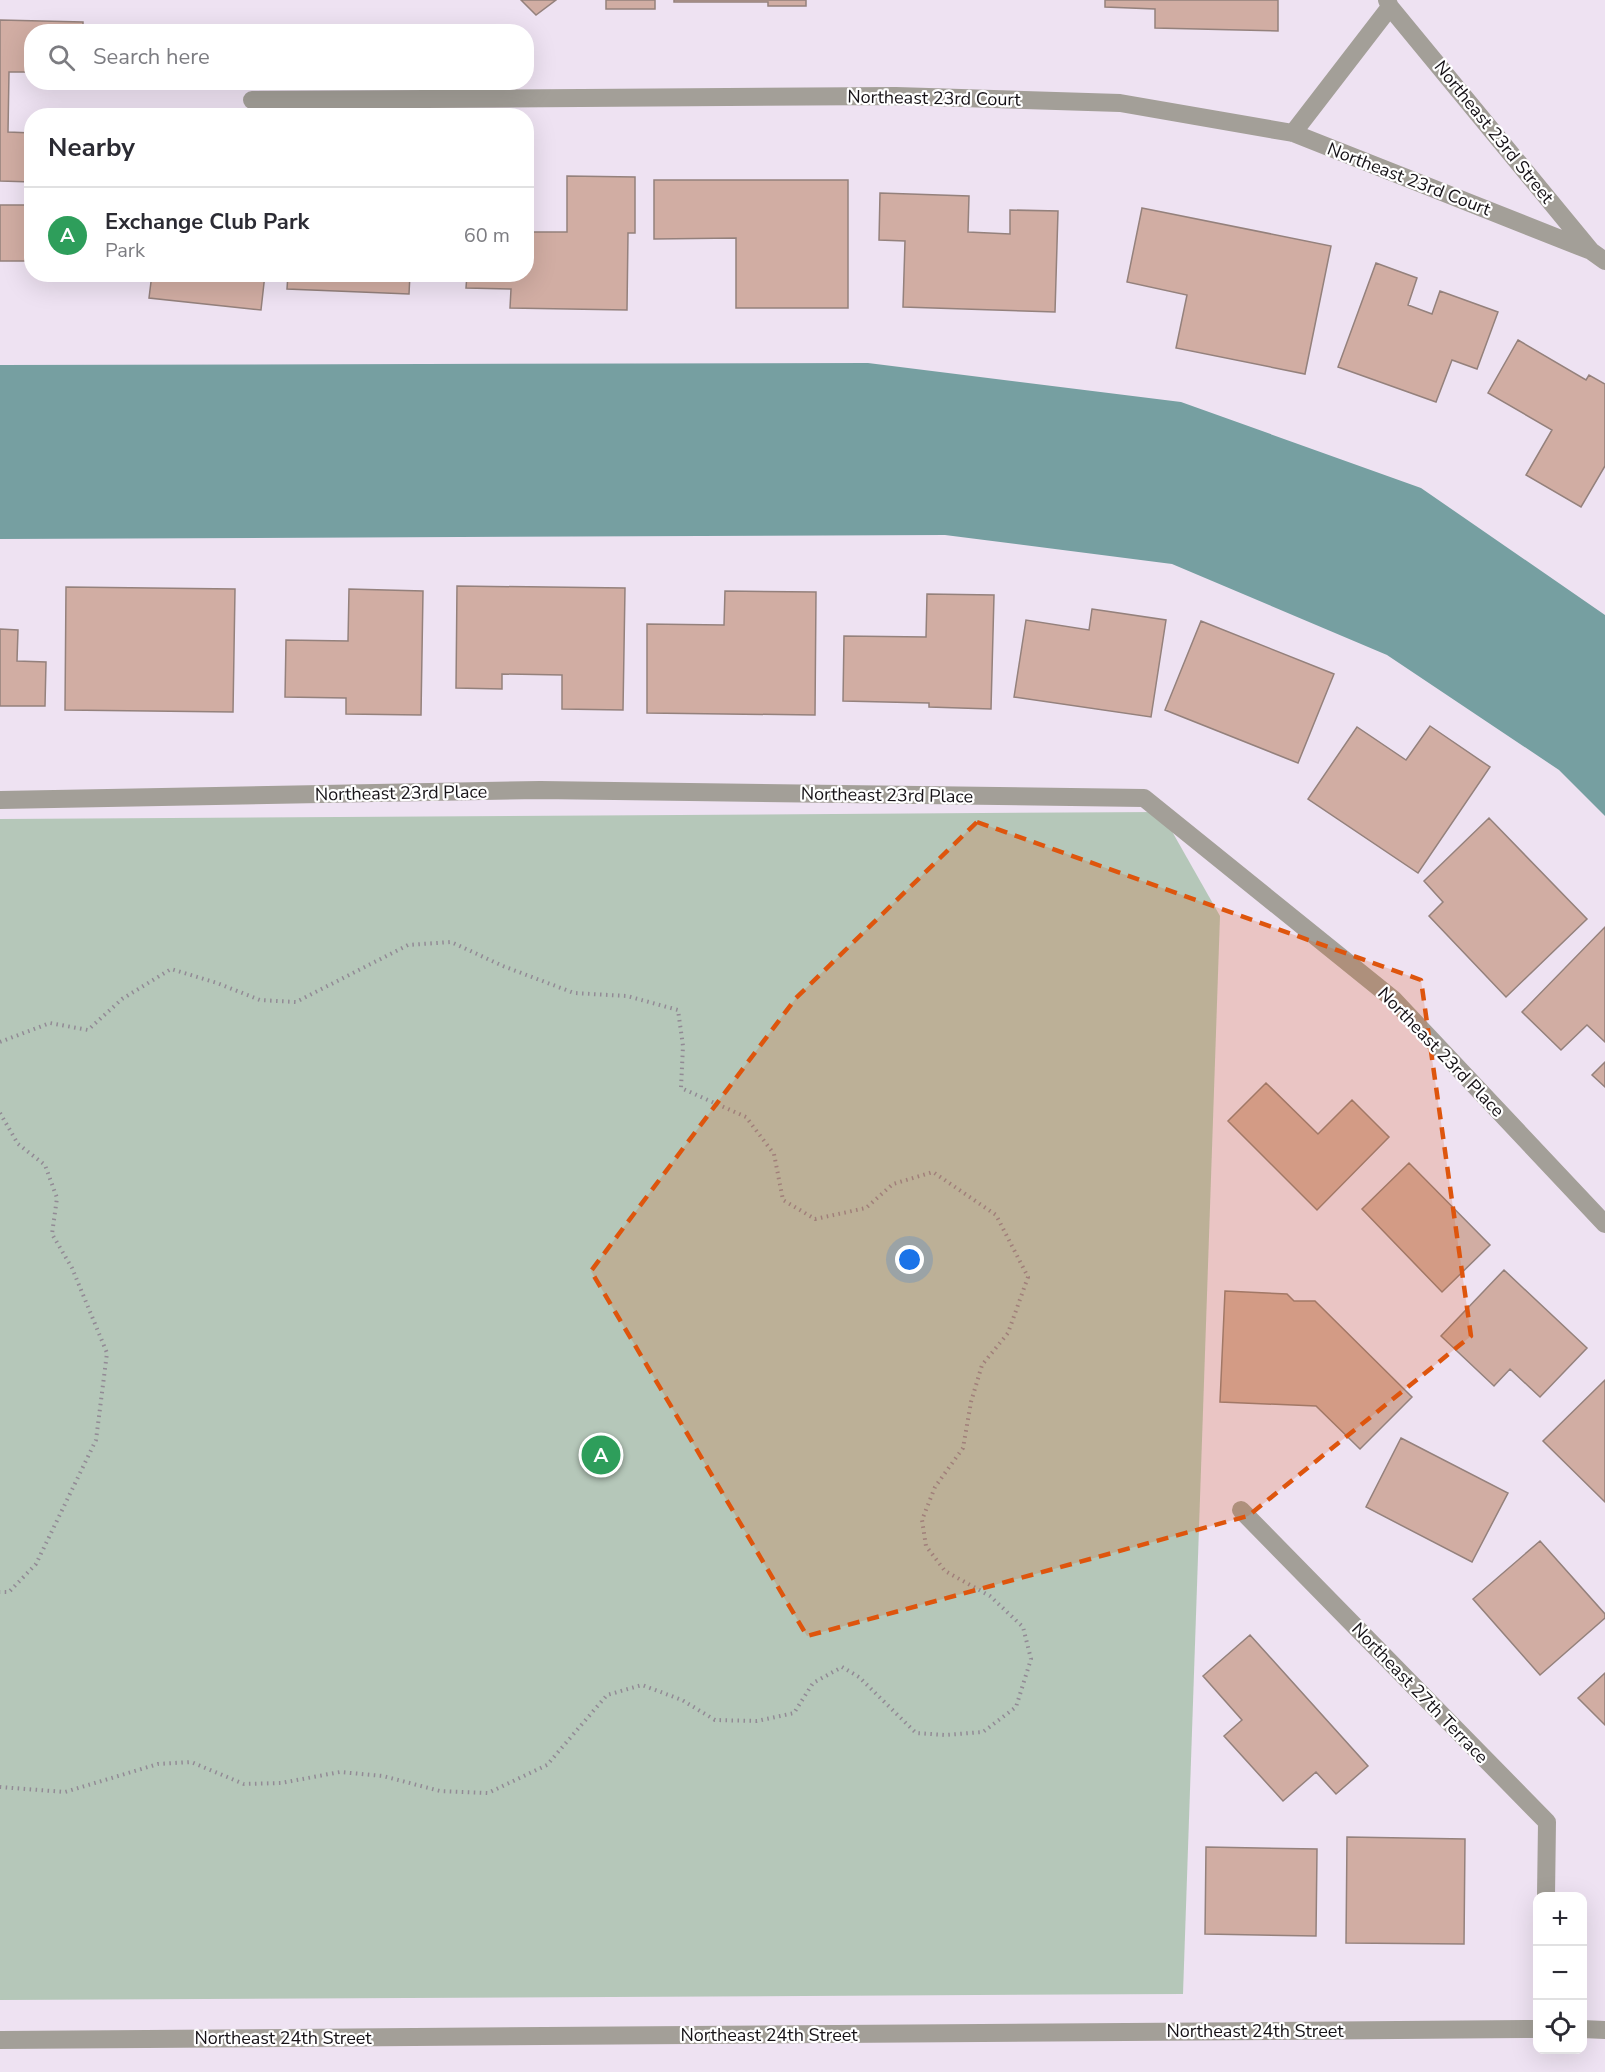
<!DOCTYPE html>
<meta charset="utf-8">
<style>
body{margin:0;font-family:"Nunito Sans",sans-serif;background:#f7f7f7;color:#2b2b33}
.controls{position:absolute;right:18px;bottom:18px;display:grid;overflow:hidden;border-radius:12px;box-shadow:0 6px 24px #0002}
.controls button{width:54px;height:54px;display:grid;place-items:center;padding:0;border:0;border-bottom:2px solid #e1e1e2;background:#fff;color:#2b2b33;font:30px sans-serif}
.you{position:absolute;left:910px;top:1260px;width:21px;height:21px;margin:-15px;border:4px solid #fff;border-radius:50%;background:#1a73e8;box-shadow:0 0 0 9px #1a73e833}
.badge{display:grid;place-items:center;width:39px;height:39px;border-radius:50%;background:#0b8043;color:#fff;font-size:20px;font-weight:700}
.pin{position:absolute;translate:-50% -50%;border:3px solid #fff;box-shadow:0 2px 6px #0006}
.list{margin:0;padding:0;list-style:none}
h2{display:flex;justify-content:space-between;align-items:center;height:78px;margin:0;padding:0 24px;font-size:26px}
h2 small{font-size:20px;font-weight:400;color:#7c7c81}
.list li{display:grid;grid-template-columns:39px 1fr auto;gap:18px;align-items:center;box-sizing:border-box;height:96px;padding:0 24px;border-top:2px solid #e1e1e2}
.list b{display:block;font-size:22px;white-space:nowrap}
.list p{margin:0;font-size:20px;white-space:nowrap;color:#7c7c81}
.list em{font-size:20px;font-style:normal;color:#7c7c81}
.icon{flex:none;width:33px;height:33px;fill:none;stroke:currentColor;stroke-width:2;stroke-linecap:round;stroke-linejoin:round}
.map{position:relative;flex:none;width:1605px;height:2072px;overflow:hidden}
.search{position:absolute;background:#fff;box-shadow:0 6px 24px #0002;left:24px;top:24px;width:510px;height:66px;display:flex;align-items:center;gap:15px;box-sizing:border-box;padding:0 21px;border-radius:24px;color:#7c7c81;font-size:22px}
.panel{position:absolute;background:#fff;box-shadow:0 6px 24px #0002;left:24px;top:108px;width:510px;height:174px;border-radius:24px}
.map>svg:first-child{display:block}
</style>
<div class="map">
<svg width="1605" height="2072" viewBox="0 0 1605 2072">
<rect width="100%" height="100%" fill="#eee2f2"/>
<path fill="#b5c7b9" d="M 1161,812 L 1220,916 L 1183,1994 L 0,2000 L 0,819 Z"/>
<path fill="#769fa1" d="M 868,363 L 1181,402 L 1421,488 L 1605,615 L 1605,816 L 1559,770 L 1387,655 L 1172,564 L 945,535 L 0,539 L 0,365 Z"/>
<path fill="#d1ada3" stroke="#94817c" stroke-width="1.5" d="M 521,0 L 556,0 L 536,15 Z
M 606,0 L 655,0 L 655,9 L 606,9 Z
M 674,0 L 806,0 L 806,6 L 768,6 L 768,2 L 674,2 Z
M 1105,0 L 1278,0 L 1278,31 L 1155,28 L 1155,9 L 1105,7 Z
M 0,20 L 83,22 L 83,32 L 32,32 L 32,72 L 9,72 L 8,132 L 32,133 L 32,182 L 0,181 Z
M 567,176 L 635,177 L 635,233 L 628,233 L 627,310 L 510,308 L 511,289 L 466,288 L 467,274 L 526,274 L 526,232 L 567,232 Z
M 654,180 L 848,180 L 848,308 L 736,308 L 736,238 L 654,239 Z
M 880,193 L 969,196 L 968,232 L 1010,234 L 1010,210 L 1058,211 L 1055,312 L 903,307 L 905,241 L 879,240 Z
M 0,205 L 32,205 L 32,261 L 0,261 Z
M 1142,208 L 1331,246 L 1305,374 L 1176,348 L 1187,295 L 1127,282 Z
M 1376,263 L 1417,278 L 1408,305 L 1432,314 L 1440,291 L 1498,312 L 1477,369 L 1452,360 L 1436,402 L 1338,367 Z
M 152,274 L 265,274 L 261,310 L 149,298 Z
M 288,274 L 410,274 L 409,294 L 287,289 Z
M 1518,340 L 1586,380 L 1589,375 L 1605,384 L 1605,466 L 1581,507 L 1526,475 L 1552,430 L 1488,393 Z
M 457,586 L 625,588 L 623,710 L 562,709 L 562,675 L 502,674 L 502,689 L 456,688 Z
M 66,587 L 235,589 L 233,712 L 65,710 Z
M 349,589 L 423,591 L 421,715 L 346,714 L 346,698 L 285,697 L 286,640 L 348,641 Z
M 725,591 L 816,592 L 815,715 L 647,713 L 647,624 L 724,625 Z
M 927,594 L 994,595 L 991,709 L 929,707 L 929,703 L 843,701 L 844,636 L 926,637 Z
M 1092,609 L 1166,620 L 1151,717 L 1014,697 L 1026,620 L 1089,630 Z
M 1201,621 L 1334,674 L 1298,763 L 1165,710 Z
M 0,629 L 18,630 L 17,661 L 46,662 L 45,706 L 0,706 Z
M 1430,726 L 1490,767 L 1418,873 L 1308,799 L 1357,727 L 1406,760 Z
M 1489,818 L 1587,919 L 1506,997 L 1429,916 L 1443,902 L 1424,881 Z
M 1605,927 L 1605,1042 L 1587,1025 L 1561,1050 L 1522,1012 Z
M 1605,1062 L 1605,1087 L 1592,1075 Z
M 1266,1083 L 1318,1134 L 1352,1100 L 1389,1137 L 1317,1210 L 1228,1121 Z
M 1409,1163 L 1490,1245 L 1442,1292 L 1362,1209 Z
M 1504,1270 L 1587,1348 L 1540,1397 L 1510,1369 L 1494,1386 L 1441,1336 Z
M 1225,1291 L 1287,1294 L 1294,1301 L 1315,1301 L 1412,1397 L 1360,1449 L 1316,1406 L 1220,1402 Z
M 1605,1380 L 1605,1502 L 1543,1441 Z
M 1401,1438 L 1508,1493 L 1472,1562 L 1366,1507 Z
M 1540,1541 L 1605,1614 L 1605,1618 L 1540,1675 L 1473,1599 Z
M 1250,1635 L 1368,1766 L 1336,1794 L 1316,1772 L 1283,1801 L 1224,1736 L 1242,1720 L 1203,1676 Z
M 1605,1673 L 1605,1725 L 1578,1698 Z
M 1347,1837 L 1465,1839 L 1464,1944 L 1346,1943 Z
M 1206,1847 L 1317,1849 L 1316,1936 L 1205,1934 Z"/>
<g fill="none" stroke-linecap="round" stroke-linejoin="round">
<path stroke="#928a95" stroke-width="4" stroke-dasharray="1.5 4.5" stroke-linecap="butt" d="M 0,1042 L 50,1023 L 88,1030 L 122,999 L 171,969 L 217,983 L 260,1000 L 296,1002 L 408,945 L 451,942 L 503,966 L 574,993 L 627,996 L 678,1010 L 683,1046 L 681,1088 L 746,1117 L 774,1154 L 783,1200 L 815,1219 L 866,1208 L 893,1184 L 933,1172 L 996,1215 L 1028,1277 L 1008,1333 L 982,1365 L 971,1402 L 963,1448 L 935,1487 L 922,1520 L 926,1546 L 945,1571 L 990,1596 L 1023,1627 L 1031,1659 L 1016,1707 L 983,1732 L 945,1735 L 916,1733 L 859,1677 L 842,1667 L 813,1683 L 794,1713 L 757,1721 L 715,1720 L 682,1700 L 642,1685 L 607,1695 L 547,1765 L 488,1793 L 440,1791 L 383,1776 L 340,1772 L 281,1783 L 244,1784 L 191,1762 L 158,1764 L 65,1792 L 0,1787
M 0,1113 L 18,1144 L 45,1165 L 57,1198 L 52,1234 L 72,1268 L 107,1353 L 96,1440 L 36,1564 L 9,1592 L 0,1592"/>
<path stroke="#a39f98" stroke-width="18" d="M 1387,0 L 1390,7 L 1591,251 L 1605,261
M 252,100 L 896,96 L 1120,103 L 1293,133 L 1591,251
M 1293,133 L 1390,7
M 0,800 L 540,790 L 1144,798 L 1393,999 L 1605,1224
M 1241,1510 L 1547,1822 L 1546,1896
M 1582,2029 L 1605,2030
M 0,2040 L 1538,2029"/>
</g>
<path fill="#de550d" fill-opacity="0.2" stroke="#de550d" stroke-width="4.5" stroke-dasharray="12 8" stroke-linejoin="round" d="M 977,822 L 1421,980 L 1471,1336 L 1248,1516 L 807,1636 L 591,1271 L 796,998 Z"/>
<g text-anchor="middle" dominant-baseline="central" stroke-width="4.5" stroke-linejoin="round" paint-order="stroke">
<g font-size="18" fill="#161217" stroke="#fff">
<text transform="translate(934 98) rotate(1)">Northeast 23rd Court</text>
<text transform="translate(1494 132) rotate(51)">Northeast 23rd Street</text>
<text transform="translate(1409 179) rotate(21)">Northeast 23rd Court</text>
<text transform="translate(401 793) rotate(-1)">Northeast 23rd Place</text>
<text transform="translate(887 795) rotate(1)">Northeast 23rd Place</text>
<text transform="translate(1441 1052) rotate(46)">Northeast 23rd Place</text>
<text transform="translate(1420 1693) rotate(46)">Northeast 27th Terrace</text>
<text x="1255" y="2031">Northeast 24th Street</text>
<text x="769" y="2035">Northeast 24th Street</text>
<text x="283" y="2038">Northeast 24th Street</text>
</g>
</g>
</svg>
<div class="controls">
<button>+</button>
<button>−</button>
<button><svg class="icon" aria-label="locate" viewBox="0 0 24 24"><circle cx="12" cy="12" r="6"/><path d="M12 2v4M12 18v4M2 12h4M18 12h4"/></svg></button>
</div>
<div class="you"></div>
<div class="pin badge" style="left:601px;top:1455px;background:#2e9e5b">A</div>
<div class="search"><svg class="icon" aria-label="search" viewBox="0 0 24 24"><circle cx="10" cy="10" r="6"/><path d="M15 15l6 6"/></svg>Search here</div>
<section class="panel">
<h2>Nearby<small></small></h2>
<ul class="list">
<li><span class="badge" style="background:#2e9e5b">A</span><div><b>Exchange Club Park</b><p>Park</p></div><em>60 m</em></li>
</ul>
</section>
</div>
